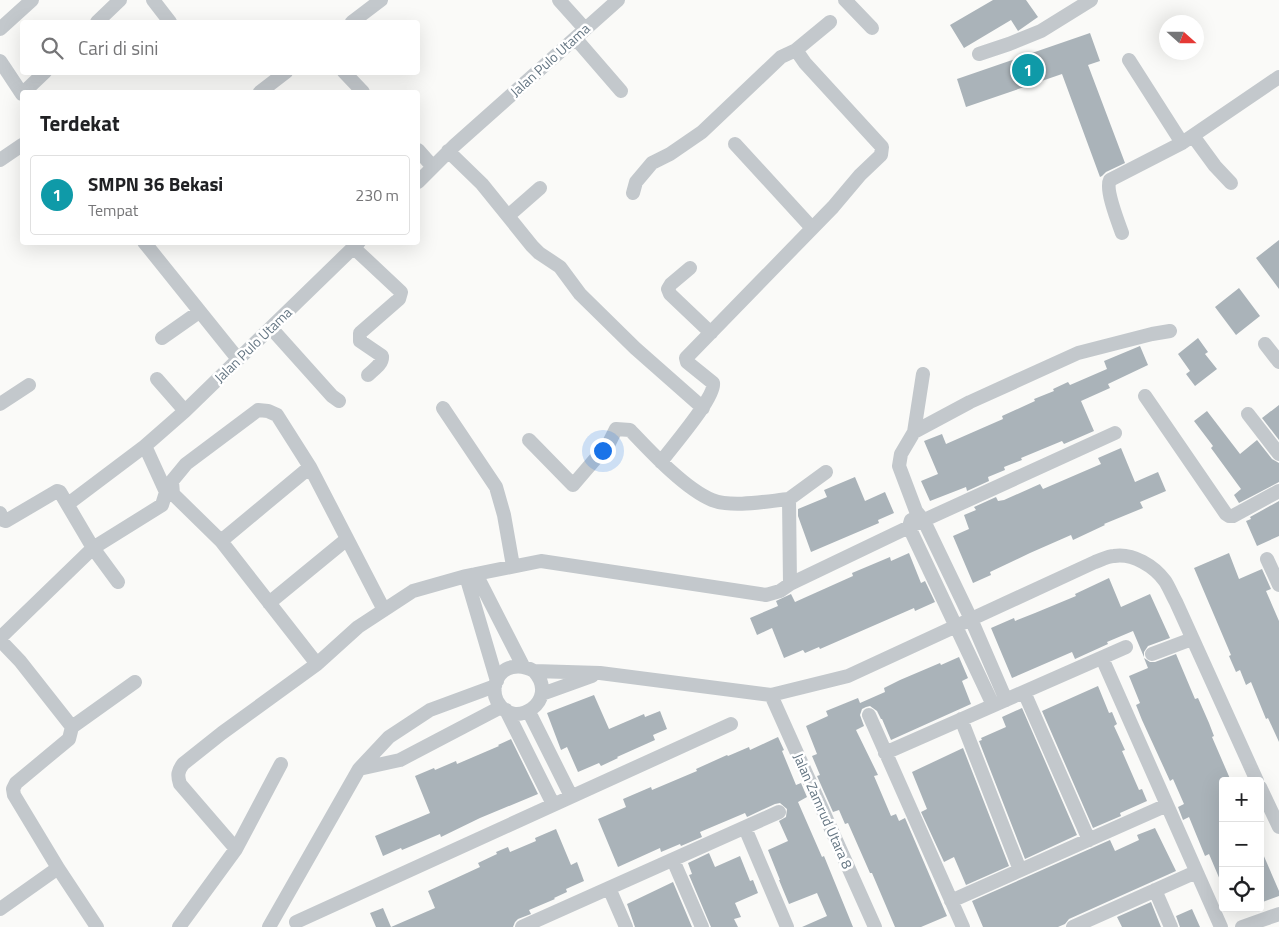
<!DOCTYPE html>
<html lang="id">
<meta charset="utf-8">
<style>
:root{--surface:#fff;--page:#f2f2f2;--text:#202124;--muted:#757577;--line:#e0e0e0;--accent:#d93025}
body{margin:0;font-family:"Titillium Web",sans-serif;background:var(--page);color:var(--text)}
.controls{position:absolute;right:15px;bottom:15px;display:grid;overflow:hidden;border-radius:5px;box-shadow:0 5px 20px #0002}
.controls button{width:45px;height:45px;display:grid;place-items:center;padding:0;border:0;border-bottom:1px solid var(--line);background:var(--surface);color:var(--text);font:25px sans-serif}
.compass{position:absolute;left:1159px;top:15px;width:45px;height:45px;border-radius:50%;background:var(--surface);box-shadow:0 5px 20px #0002;rotate:111deg}
.you{position:absolute;left:602px;top:450px;width:18px;height:18px;margin:-12px;border:4px solid #fff;border-radius:50%;background:#1a73e8;box-shadow:0 0 0 8px #1a73e833}
.badge{display:grid;place-items:center;width:32px;height:32px;border-radius:50%;background:var(--accent);color:#fff;font-size:16px;font-weight:700}
.pin{position:absolute;translate:-50% -50%;border:2px solid #fff;box-shadow:0 1px 5px #0006}
.list{margin:0;padding:0;list-style:none}
h2{display:flex;justify-content:space-between;align-items:center;height:65px;margin:0;padding:0 20px;font-size:21px}
h2 small{font-size:16px;font-weight:400;color:var(--muted)}
.list li{display:grid;grid-template-columns:32px 1fr auto;gap:15px;align-items:center;box-sizing:border-box;height:80px;margin:0 10px 10px;padding:0 10px;border:1px solid var(--line);border-radius:5px}
.list b{display:block;font-size:19px;white-space:nowrap}
.list p{margin:0;font-size:16px;white-space:nowrap;color:var(--muted)}
.list em{font-size:16px;font-style:normal;color:var(--muted)}
.icon{flex:none;width:28px;height:28px;fill:none;stroke:currentColor;stroke-width:2;stroke-linecap:round;stroke-linejoin:round}
.map{position:relative;flex:none;width:1279px;height:927px;overflow:hidden}
.search{position:absolute;background:var(--surface);box-shadow:0 5px 20px #0002;left:20px;top:20px;width:400px;height:55px;display:flex;align-items:center;gap:12px;box-sizing:border-box;padding:0 18px;border-radius:5px;color:var(--muted);font-size:19px}
.panel{position:absolute;background:var(--surface);box-shadow:0 5px 20px #0002;left:20px;top:90px;width:400px;height:155px;border-radius:5px}
.map>svg:first-child{display:block}
.building{fill:#aab3b9}
.lines{fill:none;stroke-linecap:round;stroke-linejoin:round}
.street{stroke:#c3c8cc;stroke-width:14}
.labels{text-anchor:middle;stroke-width:5;stroke-linejoin:round;paint-order:stroke}
.street-label{font-size:14px;fill:#657683;stroke:#fff}
</style>
<div class="map">
<svg width="1279" height="927" viewBox="0 0 1279 927">
<rect width="100%" height="100%" fill="#fafaf8"/>
<path class="building" d="M 993,0 L 1026,0 L 1038,17 L 1018,31 L 1011,20 L 964,48 L 950,25 Z
M 1090,33 L 1100,61 L 1088,65 L 1125,163 L 1106,172 L 1102,176 L 1100,177 L 1062,74 L 966,107 L 957,79 Z
M 1279,240 L 1279,289 L 1256,258 Z
M 1239,288 L 1260,316 L 1236,335 L 1215,307 Z
M 1198,338 L 1208,352 L 1205,354 L 1217,369 L 1195,386 L 1186,374 L 1190,371 L 1178,354 Z
M 1140,346 L 1148,365 L 1108,384 L 1110,388 L 1081,401 L 1094,431 L 1064,444 L 1062,441 L 1021,458 L 1022,460 L 1004,467 L 1005,470 L 988,477 L 989,481 L 967,491 L 966,487 L 930,501 L 921,481 L 938,474 L 924,441 L 942,434 L 946,444 L 971,433 L 1003,419 L 1002,416 L 1035,401 L 1034,399 L 1054,391 L 1053,389 L 1068,382 L 1070,385 L 1107,369 L 1104,361 Z
M 1279,405 L 1279,440 L 1262,418 Z
M 1207,411 L 1240,454 L 1257,440 L 1272,459 L 1279,463 L 1279,482 L 1239,503 L 1234,495 L 1241,489 L 1211,448 L 1213,446 L 1194,421 Z
M 1121,448 L 1135,482 L 1158,472 L 1166,491 L 1140,502 L 1143,508 L 1104,524 L 1105,525 L 1073,540 L 1071,535 L 1030,553 L 990,572 L 991,575 L 973,583 L 953,536 L 969,529 L 964,515 L 976,510 L 974,507 L 996,497 L 998,501 L 1004,500 L 1040,484 L 1043,489 L 1101,464 L 1098,458 Z
M 855,477 L 865,501 L 885,492 L 894,513 L 878,520 L 879,523 L 811,552 L 798,516 L 798,509 L 827,497 L 824,490 Z
M 1279,501 L 1279,536 L 1257,546 L 1246,521 L 1251,519 L 1250,517 Z
M 909,553 L 921,583 L 925,581 L 935,602 L 915,611 L 914,608 L 820,649 L 819,647 L 805,653 L 803,650 L 784,658 L 772,628 L 757,635 L 750,618 L 778,606 L 776,601 L 791,594 L 795,602 L 853,576 L 852,573 L 890,557 L 891,561 Z
M 1229,553 L 1239,579 L 1262,569 L 1271,589 L 1266,591 L 1279,621 L 1279,742 L 1268,718 L 1266,719 L 1251,682 L 1246,685 L 1240,670 L 1236,672 L 1229,656 L 1231,655 L 1194,568 Z
M 1109,578 L 1121,607 L 1150,594 L 1170,638 L 1148,646 L 1144,652 L 1144,657 L 1133,631 L 1107,642 L 1108,644 L 1075,659 L 1072,652 L 1012,678 L 991,628 L 1014,618 L 1015,621 L 1035,613 L 1076,596 L 1075,594 Z
M 1176,654 L 1195,699 L 1198,698 L 1209,723 L 1214,736 L 1212,737 L 1231,781 L 1223,781 L 1223,887 L 1209,854 L 1205,856 L 1189,817 L 1183,820 L 1178,807 L 1184,804 L 1173,779 L 1170,781 L 1142,720 L 1136,705 L 1140,703 L 1129,676 L 1148,668 L 1144,658 L 1150,662 L 1155,662 Z
M 959,657 L 968,678 L 962,681 L 971,704 L 891,740 L 882,719 L 881,719 L 877,711 L 870,706 L 866,707 L 862,709 L 860,715 L 864,726 L 856,730 L 878,775 L 874,776 L 891,816 L 896,814 L 899,821 L 905,818 L 947,916 L 921,927 L 895,927 L 872,873 L 870,873 L 848,823 L 845,824 L 839,810 L 833,812 L 817,776 L 820,775 L 812,756 L 817,754 L 806,726 L 828,716 L 826,711 L 858,698 L 860,703 L 885,692 L 884,688 L 900,680 L 940,663 L 941,665 Z
M 1098,686 L 1109,713 L 1112,712 L 1117,724 L 1114,726 L 1125,750 L 1122,751 L 1139,790 L 1142,789 L 1147,801 L 1120,813 L 1121,816 L 1093,828 L 1042,711 Z
M 594,695 L 609,729 L 644,714 L 645,717 L 660,711 L 667,729 L 653,735 L 655,740 L 617,757 L 618,758 L 601,766 L 599,763 L 578,772 L 567,747 L 561,750 L 547,713 Z
M 1022,708 L 1077,835 L 1025,859 L 979,741 L 982,740 L 981,738 L 1006,727 L 1002,717 Z
M 778,737 L 784,750 L 782,751 L 796,785 L 801,783 L 807,797 L 798,802 L 822,857 L 824,856 L 853,927 L 802,927 L 827,916 L 817,893 L 789,904 L 779,880 L 780,880 L 768,850 L 788,841 L 779,821 L 786,817 L 787,809 L 780,803 L 775,804 L 747,817 L 745,813 L 700,832 L 702,837 L 681,846 L 680,844 L 661,852 L 660,848 L 618,867 L 598,819 L 626,807 L 623,799 L 651,787 L 652,790 L 697,771 L 696,769 L 727,755 L 728,756 L 749,747 L 750,750 Z
M 511,739 L 538,794 L 480,818 L 441,837 L 440,834 L 402,850 L 401,848 L 383,856 L 375,836 L 430,813 L 415,776 L 434,768 L 435,770 L 456,761 L 457,764 L 499,746 L 498,745 Z
M 963,748 L 1009,866 L 966,885 L 954,857 L 944,862 L 921,812 L 927,809 L 912,772 Z
M 1155,828 L 1176,871 L 1069,919 L 1065,924 L 1058,927 L 983,927 L 972,901 L 1110,840 L 1115,851 L 1139,840 L 1137,835 Z
M 556,829 L 571,865 L 577,862 L 584,881 L 566,889 L 567,892 L 554,898 L 555,899 L 529,910 L 531,914 L 518,919 L 515,922 L 513,927 L 376,927 L 370,913 L 383,908 L 391,927 L 435,908 L 428,891 L 480,867 L 478,863 L 497,854 L 496,852 L 508,847 L 510,852 L 536,841 L 535,838 Z
M 1260,847 L 1279,891 L 1279,896 L 1260,903 Z
M 709,853 L 715,867 L 740,856 L 750,881 L 753,880 L 758,893 L 735,903 L 741,917 L 734,919 L 738,927 L 711,927 L 689,875 L 692,874 L 688,863 Z
M 673,882 L 692,927 L 635,927 L 627,904 Z
M 1151,902 L 1161,927 L 1122,927 L 1117,917 Z
M 1192,909 L 1200,927 L 1180,927 L 1176,916 Z"/>
<g class="lines">
<path class="street" d="M 153,0 L 170,22
M 559,0 L 585,29
M 845,0 L 872,28
M 97,22 L 120,0
M 352,22 L 381,0
M 0,29 L 32,0
M 576,39 L 621,91
M 979,54 L 1009,44 L 1041,31 L 1091,0
M 1129,60 L 1182,143
M 0,61 L 22,94
M 344,72 L 363,92
M 24,92 L 45,72
M 260,92 L 286,72
M 1193,136 L 1215,166 L 1231,183
M 735,144 L 812,228
M 418,150 L 433,167
M 448,151 L 482,184 L 532,246 L 539,253 L 560,267 L 580,294 L 635,348 L 703,408
M 0,160 L 22,145
M 418,182 L 455,145 L 618,0
M 633,193 L 636,182 L 652,163 L 670,154 L 702,132 L 781,57 L 796,50
M 508,216 L 540,188
M 1122,233 C 1118,222 1105,189 1110,180 L 1182,143 L 1279,77
M 144,242 L 238,359
M 354,248 L 401,292 L 399,299 L 360,333 L 360,341 L 382,356 C 383,364 373,370 368,375
M 690,268 L 671,284 L 668,289 L 670,294 L 711,333
M 271,328 L 332,396 L 339,401
M 162,338 L 199,312
M 1265,344 L 1279,362
M 923,374 L 914,432 L 901,454 L 899,466 L 916,511 L 924,521 L 971,619 L 1006,700
M 157,379 L 185,411
M 1145,396 L 1226,514 L 1229,516 L 1233,516 L 1279,491
M 0,404 L 29,385
M 443,408 L 496,487 L 504,515 L 513,566
M 1248,414 L 1279,454
M 914,432 L 970,402 L 1078,353 L 1152,334 L 1170,331
M 529,440 L 573,485 L 609,443 L 616,429 L 630,430 C 650,451 685,489 712,500 C 732,508 768,501 789,499 L 790,584
M 145,446 L 185,411 L 359,242
M 661,462 C 671,448 716,397 713,383 L 687,362 L 686,358 L 833,207 L 860,175 L 881,155 L 882,147 L 805,63 L 796,50 L 830,22
M 789,499 L 826,472
M 0,513 L 3,520 L 6,521 L 57,491 L 60,492 L 93,548 L 118,582
M 911,520 L 909,527 L 993,705
M 221,541 L 310,467
M 1267,559 L 1279,585
M 476,574 L 523,666
M 466,576 L 497,681
M 269,603 L 347,539
M 0,638 L 93,548 L 162,505 L 166,492 L 145,446 L 68,504
M 0,640 L 20,661 L 72,727 L 69,739 L 16,783 L 13,789 L 14,795 L 58,868 L 97,927
M 1152,654 L 1192,639
M 1102,658 L 1221,927
M 317,664 L 221,541 L 173,494 L 172,481 L 186,464 L 258,410 L 268,411 L 277,415 L 310,467 L 384,610
M 534,671 C 561,701 513,732 497,701 C 494,695 494,688 496,682 C 502,665 520,663 534,671 L 600,673 L 771,695 L 848,676 L 1095,562 C 1101,560 1108,556 1114,556 C 1133,553 1154,566 1165,581 C 1169,587 1172,595 1176,602 L 1257,781
M 1024,692 L 1089,840
M 542,694 L 592,676
M 771,695 L 875,927
M 506,710 L 553,804
M 529,712 L 571,796
M 869,715 L 963,927
M 961,719 L 1020,870
M 72,727 L 135,682
M 885,753 L 1126,647
M 359,769 L 400,760 L 501,707
M 1260,787 L 1279,827
M 745,828 L 787,927
M 236,849 L 281,764
M 673,860 L 702,927
M 609,888 L 626,927
M 1155,890 L 1171,927
M 951,901 L 1167,805
M 0,909 L 58,868
M 296,922 L 731,724
M 179,927 L 236,849 L 180,784 C 177,775 178,771 183,764 L 222,733 L 317,664 L 358,627 L 413,591 L 466,576 L 541,561 L 766,595 L 780,591 L 790,584 L 909,527 L 1115,433
M 269,927 L 359,769 L 389,737 L 430,710 L 495,686
M 522,927 L 779,812
M 1073,927 L 1196,872
M 1242,927 L 1279,914"/>
</g>
<g class="labels">
<g class="street-label">
<text transform="translate(550 60) rotate(-42)" y="5">Jalan Pulo Utama</text>
<text transform="translate(253 345) rotate(-44)" y="5">Jalan Pulo Utama</text>
<text transform="translate(823 811) rotate(66)" y="5">Jalan Zamrud Utara 8</text>
</g>
</g>
</svg>
<div class="controls">
<button>+</button>
<button>−</button>
<button><svg class="icon" aria-label="locate" viewBox="0 0 24 24"><circle cx="12" cy="12" r="6"/><path d="M12 2v4M12 18v4M2 12h4M18 12h4"/></svg></button>
</div>
<svg class="compass" viewBox="-18 -18 36 36"><path d="M0-13l5 13h-10z" fill="#e53935"/><path d="M0 13l5-13h-10z" fill="#757577"/></svg>
<div class="you"></div>
<div class="pin badge" style="left:1028px;top:70px;background:#0f9aa8">1</div>
<div class="search"><svg class="icon" aria-label="search" viewBox="0 0 24 24"><circle cx="10" cy="10" r="6"/><path d="M15 15l6 6"/></svg>Cari di sini</div>
<section class="panel">
<h2>Terdekat<small></small></h2>
<ul class="list">
<li><span class="badge" style="background:#0f9aa8">1</span><div><b>SMPN 36 Bekasi</b><p>Tempat</p></div><em>230 m</em></li>
</ul>
</section>
</div>
